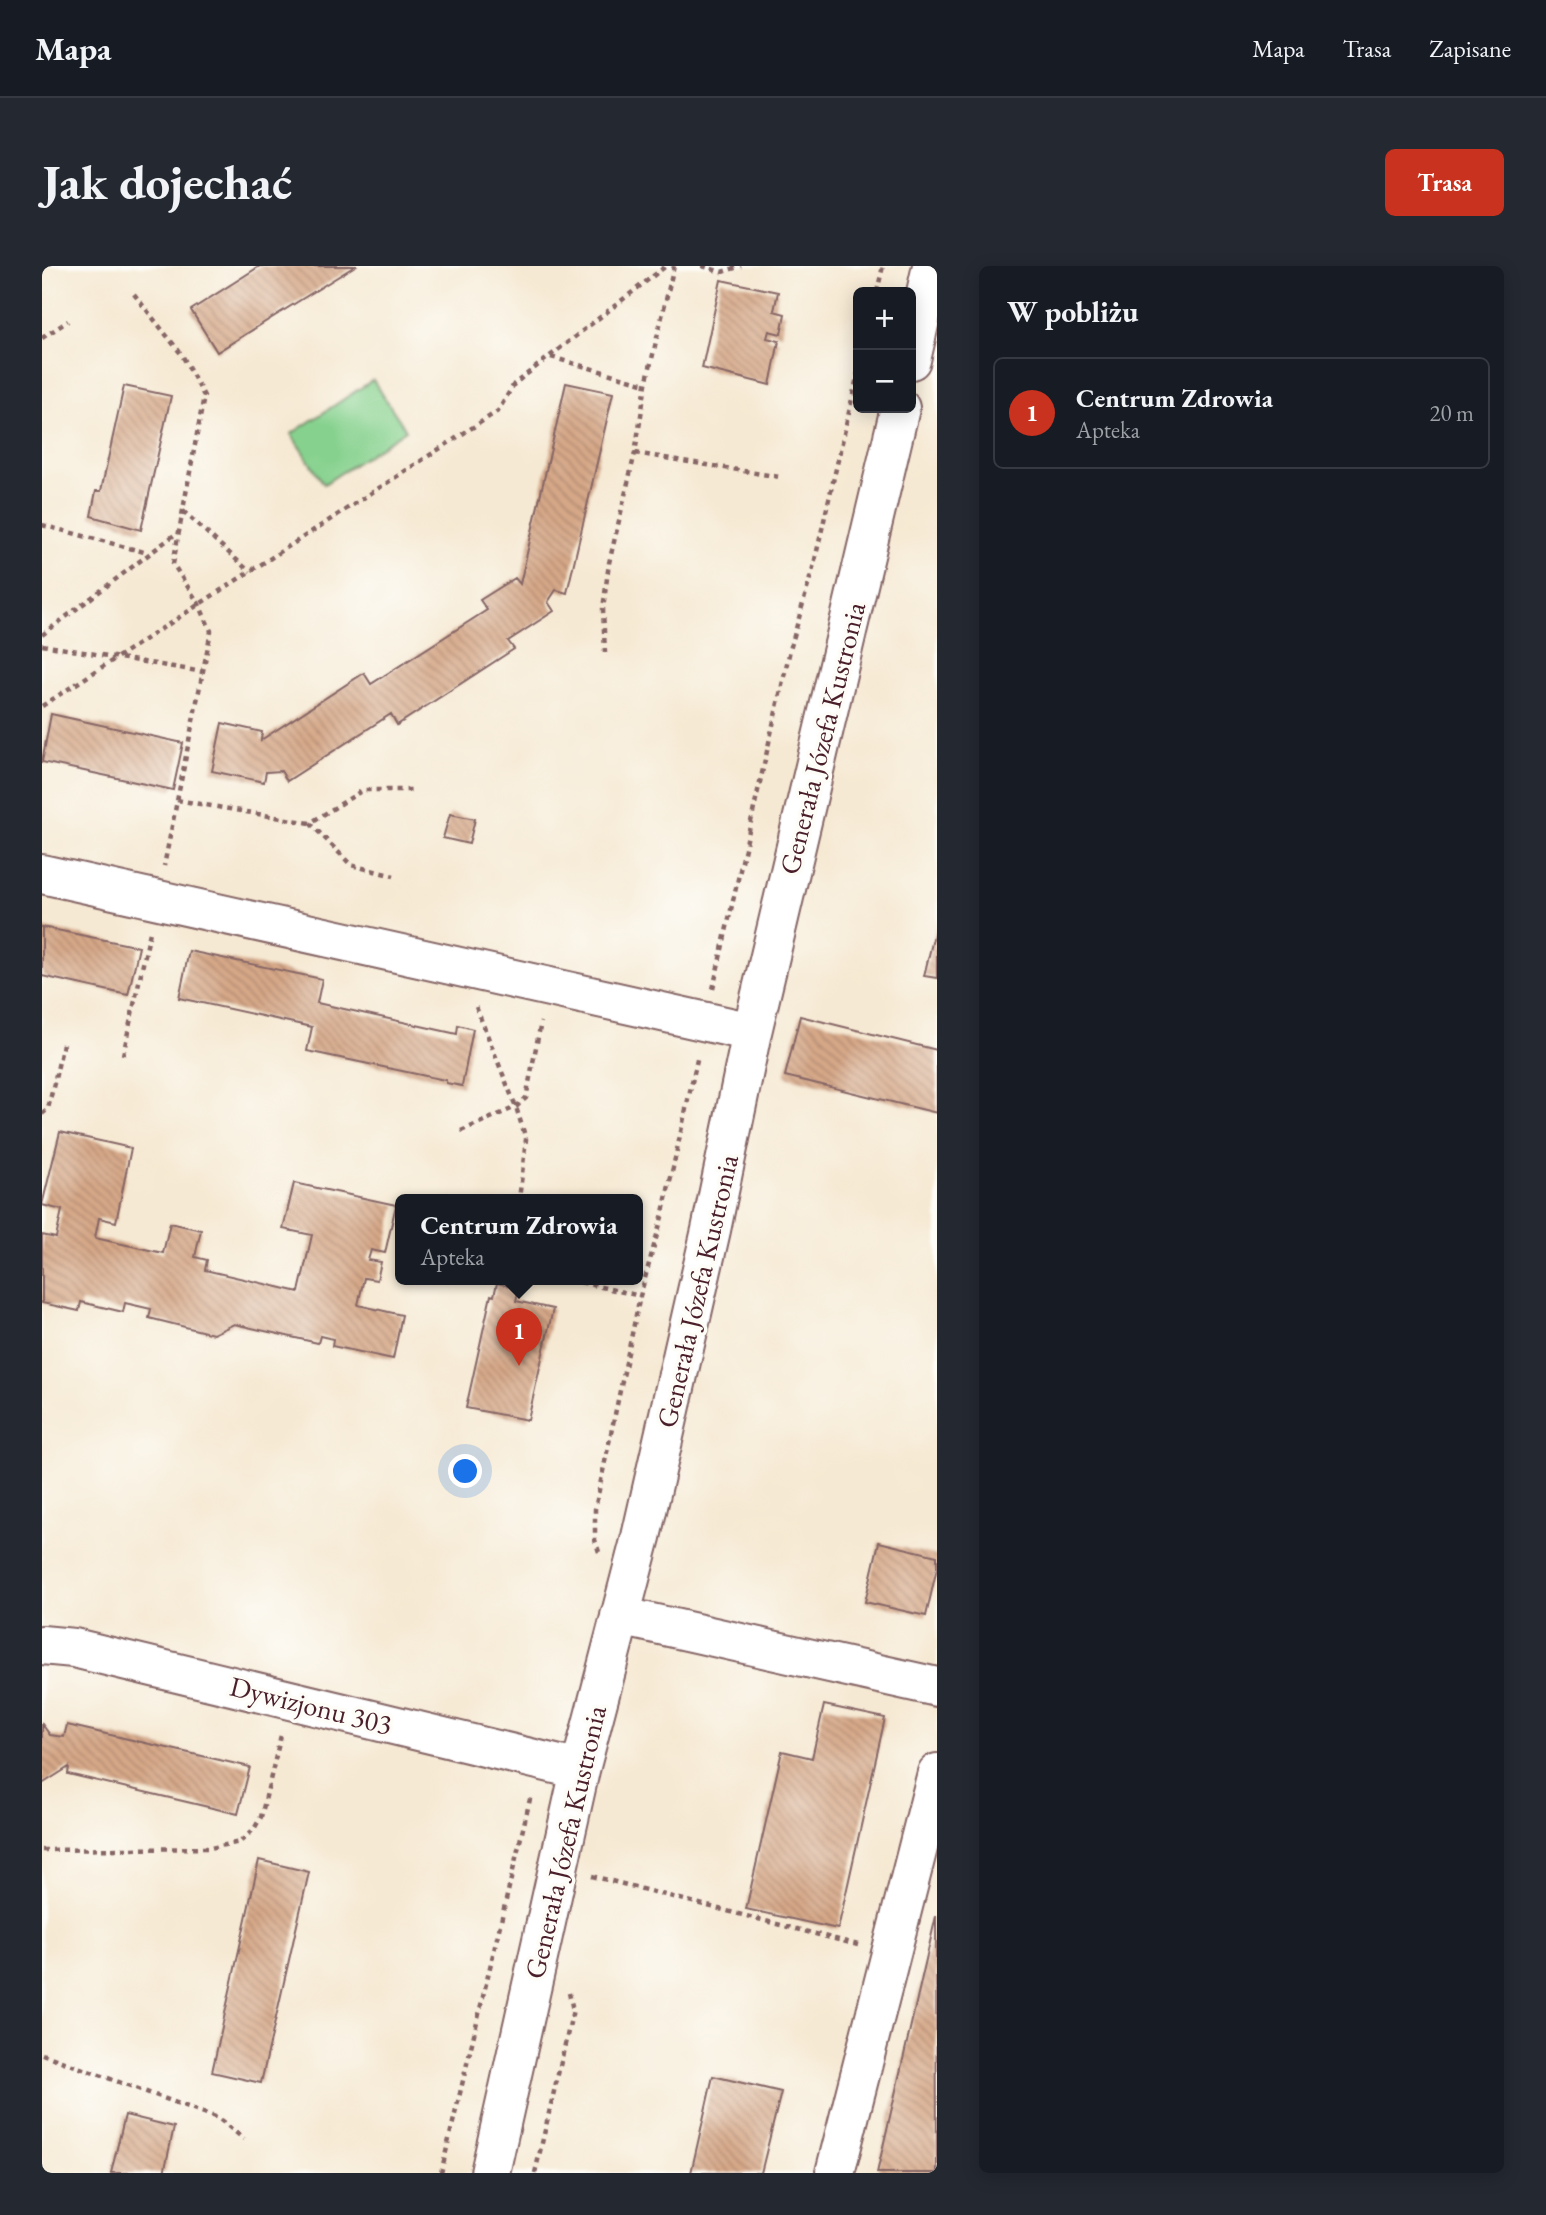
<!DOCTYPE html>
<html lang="pl">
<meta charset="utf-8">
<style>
:root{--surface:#171b24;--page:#242831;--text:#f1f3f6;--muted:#9ea1a6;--line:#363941;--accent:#c8321e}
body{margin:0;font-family:"EB Garamond",serif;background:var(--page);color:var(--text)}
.controls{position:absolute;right:21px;top:21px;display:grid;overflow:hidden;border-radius:10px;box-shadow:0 4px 18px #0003}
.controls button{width:63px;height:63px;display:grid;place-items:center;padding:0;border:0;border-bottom:2px solid var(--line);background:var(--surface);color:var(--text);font:35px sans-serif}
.you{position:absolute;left:424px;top:1206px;width:24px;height:24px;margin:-18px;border:5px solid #fff;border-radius:50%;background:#1a73e8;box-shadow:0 0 0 10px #1a73e833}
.badge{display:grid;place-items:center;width:46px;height:46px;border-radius:50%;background:var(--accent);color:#fff;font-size:23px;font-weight:700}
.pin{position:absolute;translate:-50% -58px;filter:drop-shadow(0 2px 4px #0008)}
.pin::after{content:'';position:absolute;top:37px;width:24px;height:21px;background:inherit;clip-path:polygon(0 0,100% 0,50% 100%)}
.popup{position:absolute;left:353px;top:928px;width:248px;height:91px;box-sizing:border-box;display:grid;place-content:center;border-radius:10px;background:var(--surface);filter:drop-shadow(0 2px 5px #0005);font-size:23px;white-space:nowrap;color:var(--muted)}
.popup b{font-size:26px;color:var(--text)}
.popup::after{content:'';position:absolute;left:50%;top:100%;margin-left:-14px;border:14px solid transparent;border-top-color:var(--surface)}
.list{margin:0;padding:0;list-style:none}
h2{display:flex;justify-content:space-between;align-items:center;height:91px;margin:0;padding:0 28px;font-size:30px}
h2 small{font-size:23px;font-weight:400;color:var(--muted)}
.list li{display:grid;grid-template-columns:46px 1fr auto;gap:21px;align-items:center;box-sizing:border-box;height:112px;margin:0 14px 14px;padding:0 14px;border:2px solid var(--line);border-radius:10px}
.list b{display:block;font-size:26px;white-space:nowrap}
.list p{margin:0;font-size:23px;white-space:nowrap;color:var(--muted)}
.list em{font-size:23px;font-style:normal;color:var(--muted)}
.map{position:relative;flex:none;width:895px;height:1907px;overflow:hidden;border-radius:10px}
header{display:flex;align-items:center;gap:42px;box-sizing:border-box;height:98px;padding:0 35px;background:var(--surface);border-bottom:2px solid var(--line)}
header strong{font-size:33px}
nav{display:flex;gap:38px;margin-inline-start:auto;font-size:24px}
.intro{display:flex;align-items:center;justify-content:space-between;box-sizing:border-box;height:168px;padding:0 42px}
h1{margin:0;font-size:49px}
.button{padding:18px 32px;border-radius:10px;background:var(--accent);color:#fff;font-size:24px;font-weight:700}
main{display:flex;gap:42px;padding:0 42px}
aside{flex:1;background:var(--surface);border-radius:10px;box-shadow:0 4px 18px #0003}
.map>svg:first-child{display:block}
.pitch{fill:#86d18e;stroke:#68785c;stroke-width:2}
.building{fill:url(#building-back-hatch)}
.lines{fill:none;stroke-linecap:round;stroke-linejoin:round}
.minor-casing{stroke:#866666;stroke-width:42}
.path{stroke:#866666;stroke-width:4.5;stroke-dasharray:5 5;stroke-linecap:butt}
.minor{stroke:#fff;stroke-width:38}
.labels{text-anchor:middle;stroke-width:7;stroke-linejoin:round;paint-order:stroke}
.street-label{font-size:28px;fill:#4a1f2b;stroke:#fdfcf7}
</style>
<header>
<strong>Mapa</strong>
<nav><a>Mapa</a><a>Trasa</a><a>Zapisane</a></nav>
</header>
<div class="intro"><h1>Jak dojechać</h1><a class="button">Trasa</a></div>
<main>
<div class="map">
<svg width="895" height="1907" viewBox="0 0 895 1907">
<defs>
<pattern id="building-back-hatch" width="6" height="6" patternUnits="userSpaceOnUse" patternTransform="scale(1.75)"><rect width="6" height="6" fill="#d6a888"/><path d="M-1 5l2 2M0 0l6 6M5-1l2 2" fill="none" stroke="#b0886f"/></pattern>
</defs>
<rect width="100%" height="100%" fill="#fdfcf7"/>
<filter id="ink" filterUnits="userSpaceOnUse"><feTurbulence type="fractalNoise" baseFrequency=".0143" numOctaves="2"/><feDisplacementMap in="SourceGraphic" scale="14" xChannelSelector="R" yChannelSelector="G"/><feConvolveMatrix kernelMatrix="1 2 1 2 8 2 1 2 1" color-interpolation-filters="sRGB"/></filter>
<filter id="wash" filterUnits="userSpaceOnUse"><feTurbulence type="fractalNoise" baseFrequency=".00686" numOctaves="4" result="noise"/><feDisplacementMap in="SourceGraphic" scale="28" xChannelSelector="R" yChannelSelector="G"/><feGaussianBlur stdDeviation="1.57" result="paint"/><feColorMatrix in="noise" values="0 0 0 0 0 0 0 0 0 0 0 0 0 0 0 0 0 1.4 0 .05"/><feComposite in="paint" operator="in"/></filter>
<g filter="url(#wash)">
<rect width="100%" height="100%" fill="#f6e9d3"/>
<path class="pitch" d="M 331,114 L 364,164 L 282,218 L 249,168 Z"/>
<g id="blocks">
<path class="building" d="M 218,0 L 313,0 L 175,86 L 149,44 Z
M 679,14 L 736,26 L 732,45 L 743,48 L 739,68 L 727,65 L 725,72 L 737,75 L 728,119 L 660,102 Z
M 524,117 L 571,127 L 525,327 L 514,324 L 506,336 L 512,345 L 466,375 L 472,383 L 355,459 L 349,448 L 245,515 L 239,505 L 224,506 L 222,516 L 170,505 L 180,457 L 220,466 L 219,474 L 322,407 L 329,418 L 445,344 L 438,334 L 473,312 L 478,318 Z
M 82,120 L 129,130 L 99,264 L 49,250 L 54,225 L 59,225 Z
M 9,448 L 141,477 L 131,524 L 0,496 Z
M 408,548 L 433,553 L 427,578 L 401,572 Z
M 894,660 L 895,660 L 895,712 L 882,710 Z
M 0,661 L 97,681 L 86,729 L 0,710 Z
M 147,685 L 280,713 L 275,737 L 415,768 L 416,759 L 431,763 L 420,820 L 404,817 L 404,814 L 398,813 L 265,785 L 270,761 L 137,732 Z
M 758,750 L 895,784 L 895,847 L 743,810 Z
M 18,866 L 89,882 L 74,956 L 57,952 L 53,972 L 121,987 L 128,957 L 159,964 L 153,991 L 165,994 L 163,1004 L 257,1026 L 270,969 L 241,963 L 252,917 L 354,939 L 343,987 L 329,984 L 326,994 L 339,996 L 335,1014 L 322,1012 L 316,1039 L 360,1049 L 351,1093 L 290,1080 L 291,1073 L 278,1070 L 276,1077 L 192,1058 L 171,1068 L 107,1052 L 109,1043 L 83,1037 L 81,1046 L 39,1036 L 37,1045 L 0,1037 L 0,969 L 14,972 L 20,944 L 0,939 Z
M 455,1017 L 477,1022 L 474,1035 L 511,1043 L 486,1154 L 424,1142 L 449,1029 L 452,1030 Z
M 837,1276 L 895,1290 L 895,1302 L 884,1350 L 823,1336 Z
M 782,1439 L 843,1452 L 796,1663 L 704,1643 L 740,1485 L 770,1492 Z
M 0,1458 L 8,1469 L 22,1471 L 25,1459 L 208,1501 L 196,1548 L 26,1508 L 27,1501 L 0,1518 Z
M 217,1594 L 267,1606 L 219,1817 L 170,1806 Z
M 894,1650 L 895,1907 L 835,1907 L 885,1689 Z
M 671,1810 L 739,1826 L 719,1907 L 649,1907 Z
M 83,1849 L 132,1861 L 122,1907 L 69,1907 Z"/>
</g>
</g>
<g filter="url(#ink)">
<use href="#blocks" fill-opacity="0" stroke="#866666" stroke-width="2"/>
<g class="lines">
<g class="minor-casing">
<path id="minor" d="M 869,94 L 890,0
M 0,608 L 710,766
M 578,1350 L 895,1421
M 0,1379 L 32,1382 L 538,1504
M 448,1907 L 538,1504 L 599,1271 L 669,964 L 710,766 L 858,142
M 793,1907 L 895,1507"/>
</g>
<path class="path" d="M 660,0 L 680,6 L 699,0
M 835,26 L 841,0
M 92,28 L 140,89 L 162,130 L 131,298 L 157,338 L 169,365 L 122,600
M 0,72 L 26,55
M 509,91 L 604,118
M 593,187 L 738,211
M 141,245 L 208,306
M 0,259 L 106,287
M 0,369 L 135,267
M 0,379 L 161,406
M 563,387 L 561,343 L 567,297 L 593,187 L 604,118 L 632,0
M 0,440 L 456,145 L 472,118 L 624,0
M 135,534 L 268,557 L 321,524 L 369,524
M 268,557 L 309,599 L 352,610
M 671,723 L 748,384 L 772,298 L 816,107
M 434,741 L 474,841 L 484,873 L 477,934
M 81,789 L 108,666
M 0,848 L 6,843 L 21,778
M 419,865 L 474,841 L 484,832 L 499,756
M 529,1014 L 598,1030
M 557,1286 L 553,1274 L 553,1243 L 598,1030 L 620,951 L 656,789
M 0,1584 L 168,1582 L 198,1576 L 212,1563 L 219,1551 L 239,1469
M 550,1610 L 816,1679
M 0,1788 L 176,1852 L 202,1873
M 399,1907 L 489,1529
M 493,1907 L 531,1744 L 527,1727"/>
<use href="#minor" class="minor"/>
</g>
</g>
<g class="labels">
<g class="street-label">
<text transform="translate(780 472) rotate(-76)" y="10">Generała Józefa Kustronia</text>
<text transform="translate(655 1025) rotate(-77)" y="10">Generała Józefa Kustronia</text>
<text transform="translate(269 1439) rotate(14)" y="10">Dywizjonu 303</text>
<text transform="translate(523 1576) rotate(-77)" y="10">Generała Józefa Kustronia</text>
</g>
</g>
</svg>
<div class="controls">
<button>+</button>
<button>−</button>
</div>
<div class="you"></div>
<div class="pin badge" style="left:477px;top:1100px">1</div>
<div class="popup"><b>Centrum Zdrowia</b>Apteka</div>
</div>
<aside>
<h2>W pobliżu<small></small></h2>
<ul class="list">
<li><span class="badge">1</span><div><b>Centrum Zdrowia</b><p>Apteka</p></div><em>20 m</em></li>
</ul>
</aside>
</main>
